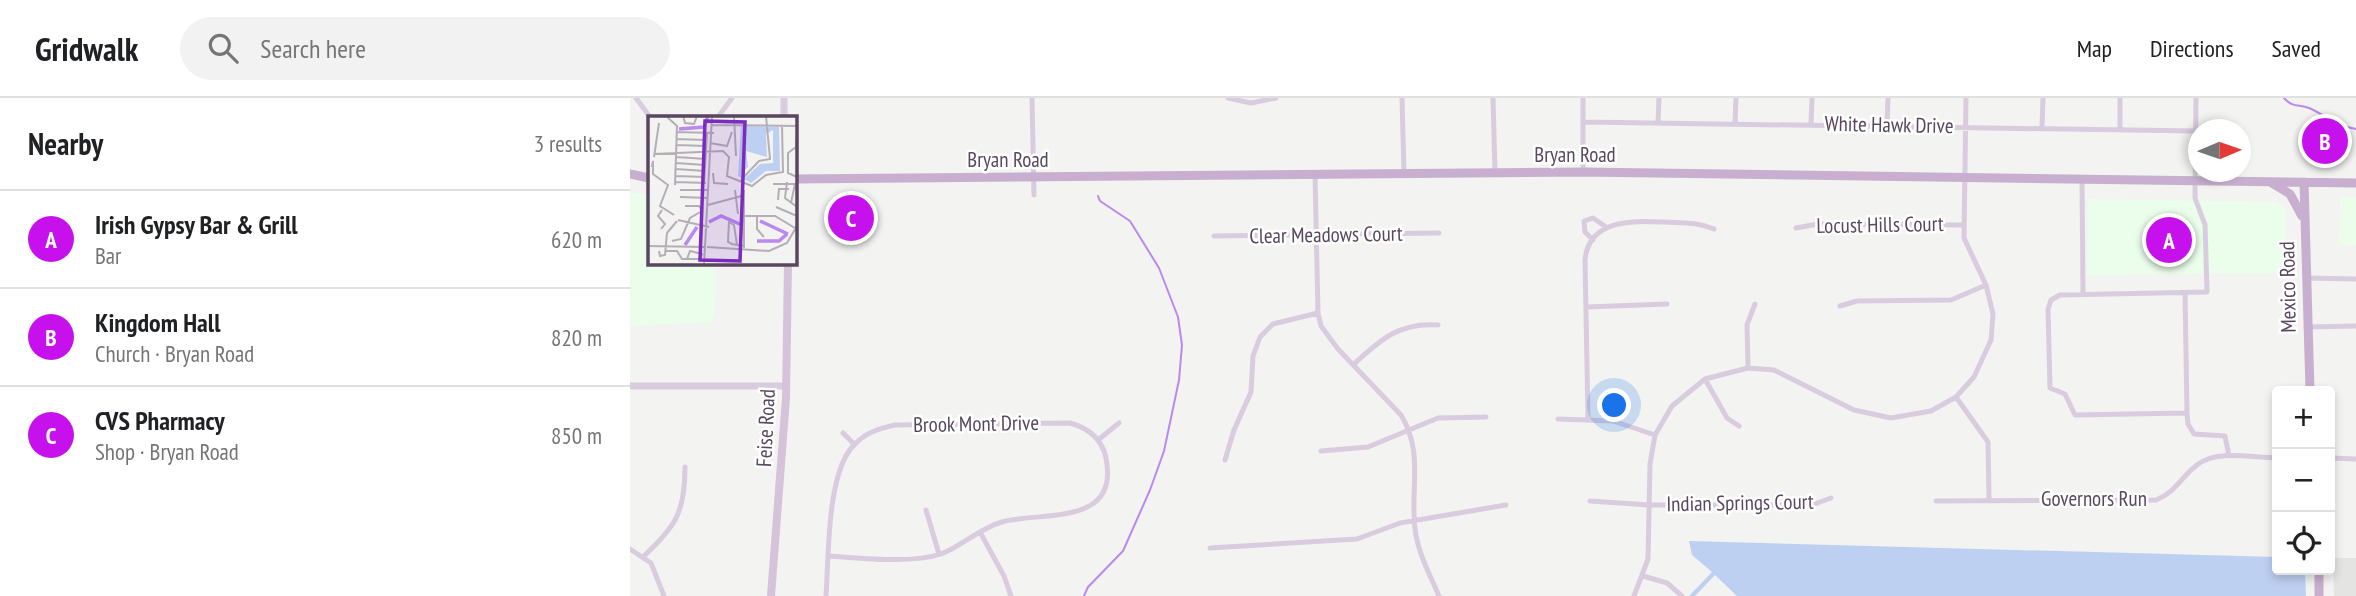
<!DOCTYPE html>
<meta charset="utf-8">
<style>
:root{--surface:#fff;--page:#f2f2f2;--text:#202124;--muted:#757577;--line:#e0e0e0;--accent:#c611ed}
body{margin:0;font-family:"PT Sans Narrow",sans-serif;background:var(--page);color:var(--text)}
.controls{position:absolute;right:21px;bottom:21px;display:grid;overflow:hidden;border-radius:7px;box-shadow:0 4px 10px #0003}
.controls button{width:63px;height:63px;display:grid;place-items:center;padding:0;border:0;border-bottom:2px solid var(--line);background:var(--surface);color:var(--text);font:35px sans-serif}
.compass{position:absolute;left:1558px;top:21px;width:63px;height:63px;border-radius:50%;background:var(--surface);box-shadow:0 4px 10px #0003;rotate:88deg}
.you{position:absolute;left:985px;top:308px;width:24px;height:24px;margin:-18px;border:5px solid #fff;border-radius:50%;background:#1a73e8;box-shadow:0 0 0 10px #1a73e833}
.badge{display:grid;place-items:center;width:46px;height:46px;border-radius:50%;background:var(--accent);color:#fff;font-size:23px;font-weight:700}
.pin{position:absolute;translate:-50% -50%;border:4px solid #fff;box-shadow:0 2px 7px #0006}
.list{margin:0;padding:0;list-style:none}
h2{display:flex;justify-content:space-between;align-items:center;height:91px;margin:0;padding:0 28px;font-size:30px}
h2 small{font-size:23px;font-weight:400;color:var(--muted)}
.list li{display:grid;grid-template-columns:46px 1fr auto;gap:21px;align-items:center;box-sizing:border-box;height:98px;padding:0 28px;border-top:2px solid var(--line)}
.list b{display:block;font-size:26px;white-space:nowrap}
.list p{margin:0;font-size:23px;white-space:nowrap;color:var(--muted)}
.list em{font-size:23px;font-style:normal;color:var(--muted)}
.icon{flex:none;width:38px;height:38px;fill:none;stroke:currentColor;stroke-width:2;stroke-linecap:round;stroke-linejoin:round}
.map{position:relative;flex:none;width:1726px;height:498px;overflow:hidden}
header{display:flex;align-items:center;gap:42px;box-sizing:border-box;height:98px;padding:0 35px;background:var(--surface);border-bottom:2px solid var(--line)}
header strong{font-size:33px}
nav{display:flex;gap:38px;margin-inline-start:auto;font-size:24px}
.search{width:490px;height:63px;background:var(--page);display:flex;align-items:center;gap:18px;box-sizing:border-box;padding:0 24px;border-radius:38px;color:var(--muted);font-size:26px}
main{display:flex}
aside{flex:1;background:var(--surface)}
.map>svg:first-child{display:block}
.commercial{fill:#ebfdeb}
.education{fill:#e4e4e3}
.green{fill:#bed0f2}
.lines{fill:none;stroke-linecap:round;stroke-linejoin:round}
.stream{stroke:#b989f0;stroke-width:2}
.minor{stroke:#d9ccde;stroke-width:5}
.tertiary{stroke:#d9ccde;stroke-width:7}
.secondary{stroke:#d5c3da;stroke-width:8}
.primary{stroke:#c8afd0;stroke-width:9}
.labels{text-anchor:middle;stroke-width:5;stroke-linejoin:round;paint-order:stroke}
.street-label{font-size:21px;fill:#59475f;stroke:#fff}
.inset-river{fill:none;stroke:#b989f0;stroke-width:3.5}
.inset-road{fill:none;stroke:#b5aeb7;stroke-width:2}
.view{fill:#7b2cbf;fill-opacity:0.15;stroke:#7b2cbf;stroke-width:3.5}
.inset-edge{fill:none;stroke:#59475f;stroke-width:3.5}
</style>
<header>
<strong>Gridwalk</strong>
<div class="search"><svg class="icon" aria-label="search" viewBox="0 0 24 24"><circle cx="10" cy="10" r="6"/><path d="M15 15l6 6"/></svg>Search here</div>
<nav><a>Map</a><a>Directions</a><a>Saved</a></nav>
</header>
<main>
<aside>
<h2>Nearby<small>3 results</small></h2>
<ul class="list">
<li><span class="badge">A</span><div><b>Irish Gypsy Bar &amp; Grill</b><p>Bar</p></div><em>620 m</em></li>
<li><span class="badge">B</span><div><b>Kingdom Hall</b><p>Church · Bryan Road</p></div><em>820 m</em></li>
<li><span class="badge">C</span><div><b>CVS Pharmacy</b><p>Shop · Bryan Road</p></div><em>850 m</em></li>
</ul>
</aside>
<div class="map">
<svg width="1726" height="498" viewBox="0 0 1726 498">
<rect width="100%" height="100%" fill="#f3f3f1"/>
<path class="commercial" d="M 0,95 L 19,97 L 19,164 L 86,168 L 85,218 L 80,224 L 0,228 Z
M 1710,99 L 1726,99 L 1726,147 L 1709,147 Z
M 1458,101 L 1645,104 L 1655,109 L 1655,175 L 1457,177 Z"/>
<path class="education" d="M 1703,460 L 1726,460 L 1726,498 L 1704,498 Z"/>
<path class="green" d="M 1059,443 L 1647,459 L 1647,472 L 1675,472 L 1676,498 L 1107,498 L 1085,477 L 1065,498 L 1059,498 L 1082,474 L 1062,457 Z"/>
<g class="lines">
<path class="stream" d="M 1654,0 C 1663,10 1669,6 1679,10 C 1697,18 1704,27 1726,31
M 454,498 L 458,489 L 493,453 L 520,392 L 534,353 L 549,282 L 552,247 L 548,219 L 529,170 L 500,123 L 470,103 L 468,98"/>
<path class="minor" d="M 6,0 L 20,19
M 402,0 L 404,97
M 598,0 L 621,5 L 646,0
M 772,0 L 774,76
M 863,0 L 865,75
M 1566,0 L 1565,100 L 1575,127
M 88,19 L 102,0
M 953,24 L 1565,33
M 1028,24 L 1029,0
M 1105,26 L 1106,0
M 1181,26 L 1182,0
M 1257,28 L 1258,0
M 1412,29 L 1413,0
M 1490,31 L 1490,0
M 953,74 L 953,0
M 685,77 L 688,215 L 691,228 L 708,251 L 771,317 C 794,355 780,390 785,430 C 787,453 800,477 809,498
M 1452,81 L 1453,196
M 1575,126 L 1577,194 L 1430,197 L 1421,202 L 1418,211 L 1420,290 L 1435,296 L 1445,317 L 1557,315 L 1558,326 L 1564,336 L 1595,338 L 1599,358
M 1166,130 L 1188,126 L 1334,127
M 584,138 L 809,135
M 963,142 L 955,134 L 954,123 L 963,120 L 976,129
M 1676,180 L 1726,181
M 1555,195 L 1557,315
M 1210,208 L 1227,203 L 1321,202 L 1356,187
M 956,209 L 1037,206
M 1676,229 L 1726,228
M 724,266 C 751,241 770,224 808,227
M 1118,270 L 1117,227 L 1125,206
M 1075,281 L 1097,320 L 1109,328
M 1326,299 L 1358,344 L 1359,400
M 928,321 L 983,323 L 1025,337
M 958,321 L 955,162 C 959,120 1004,123 1035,124 C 1052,125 1068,124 1084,131
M 213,335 L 224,346
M 468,342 L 489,325
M 691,353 L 738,349 L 808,320 L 856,319
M 1700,360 L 1726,361
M 595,362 L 604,332 L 621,294 L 623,258 L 630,239 L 643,226 L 688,215
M 960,403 L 1019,407 L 1182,407 L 1201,400
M 1306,403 L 1526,402 C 1546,394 1551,379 1567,367 C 1586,351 1624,360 1647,360
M 296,412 L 309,456
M 350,434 L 374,478 L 381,498
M 580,450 L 727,441 L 770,425 L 876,407
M 0,451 L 21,465 L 34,498
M 14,458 C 46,428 55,414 55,369
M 1013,478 L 1037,485 L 1052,498
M 196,498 C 199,460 196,371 226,345 C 237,334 251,330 265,327 L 440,325 C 458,330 472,341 476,360 C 490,429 412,413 372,424 C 350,430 332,448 311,456 C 281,466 231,460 199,458
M 1004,498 L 1018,461 L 1020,366 L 1025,337 L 1042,308 L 1075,281 L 1118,270 L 1144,272 L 1224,312 L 1261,320 L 1301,313 L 1326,299 L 1344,279 L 1361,242 L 1363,216 L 1356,187 L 1334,140 L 1336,0"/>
<path class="tertiary" d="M 154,0 L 154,19
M 0,288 L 156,288"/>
<path class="secondary" d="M 141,498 L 156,300 L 158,164"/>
<path class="primary" d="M 0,76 L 19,80
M 164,81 L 953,74 L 1726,85
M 1640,84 L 1660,96 L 1672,118
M 1674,84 L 1680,293
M 1689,472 L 1689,498"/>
</g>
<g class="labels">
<g class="street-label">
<text transform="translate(1259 27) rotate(1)" y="7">White Hawk Drive</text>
<text x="945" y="64">Bryan Road</text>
<text x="378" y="69">Bryan Road</text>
<text transform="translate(1250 127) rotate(-1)" y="7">Locust Hills Court</text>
<text transform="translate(696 137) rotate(-1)" y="7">Clear Meadows Court</text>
<text transform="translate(1658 189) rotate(-91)" y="7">Mexico Road</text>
<text transform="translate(346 326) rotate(-1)" y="7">Brook Mont Drive</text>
<text transform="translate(136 330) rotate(-87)" y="7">Feise Road</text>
<text x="1464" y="408">Governors Run</text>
<text transform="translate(1110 405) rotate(-1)" y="7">Indian Springs Court</text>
</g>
</g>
<g transform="translate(18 18)">
<rect width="149" height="149" fill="#f3f3f1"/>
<path d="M 93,10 L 131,11 L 132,55 L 118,55 L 103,67 L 90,60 ZM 125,14 L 125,47 L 112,48 L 97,62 L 93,58 L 100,51 L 98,35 L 119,41 L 118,18 Z" fill="#bed0f2" fill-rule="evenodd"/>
<path class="inset-river" d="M 31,13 L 56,11 L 60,0M 112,105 L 140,118M 61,106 L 73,100 L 94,109M 109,125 L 131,125 L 139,118M 37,129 L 49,111"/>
<path class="inset-road" d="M 18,0 L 29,10 L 27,69M 35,0 L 37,7 L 46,8 L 49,0M 86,0 L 88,40M 63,9 L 149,10M 28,16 L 66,17M 149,20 L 148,31 L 140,37 L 140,57 L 149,61M 28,23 L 58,24M 62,27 L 79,30 L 84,16M 29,29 L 58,30M 6,38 L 75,35 L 81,41 L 79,60 L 104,70 L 118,59 L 135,56 L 134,10M 6,41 L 11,7M 28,41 L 58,43M 28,47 L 57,49M 4,51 L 5,45 L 5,58 L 20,69 L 12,90 L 26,99M 28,53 L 57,55M 65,57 L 66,67 L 80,68M 27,60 L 57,61M 93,64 L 111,45 L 122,43 L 118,0M 28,66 L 58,67M 139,66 L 137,82 L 149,91M 56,67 L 59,18M 125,68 L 147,68 L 143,87M 0,72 L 0,107M 32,74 L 60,74M 87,74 L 90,98M 96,74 L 96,132M 32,81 L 60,82M 130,84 L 131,73 L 141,73M 60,89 L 97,79M 128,91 L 149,100M 96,100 L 127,100 L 147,112M 109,100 L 109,113 L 116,121M 30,104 L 61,111M 13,113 L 17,108 L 10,100 L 14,94M 24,125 L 33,123 L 42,102 L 54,95 L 51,90 L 37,90M 89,129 L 86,109 L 81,106 L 80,126 L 84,128 L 89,129 L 96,130M 0,130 L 57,131M 59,131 L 121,135 L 139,127 L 149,110M 11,135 L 12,140 L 17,139 L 19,117 L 29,105M 18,135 L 29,135 L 34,143 L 52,143 L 54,138 L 42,135 L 39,143M 56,149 L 64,0"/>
<path class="view" d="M 57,5 L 97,6 L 92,145 L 52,144 Z"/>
<rect width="149" height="149" class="inset-edge"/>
</g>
</svg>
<div class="controls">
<button>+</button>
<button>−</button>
<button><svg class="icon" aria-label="locate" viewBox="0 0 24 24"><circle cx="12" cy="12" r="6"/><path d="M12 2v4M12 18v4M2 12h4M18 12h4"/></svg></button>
</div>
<svg class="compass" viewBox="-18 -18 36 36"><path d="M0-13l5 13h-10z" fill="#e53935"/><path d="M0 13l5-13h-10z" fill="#757577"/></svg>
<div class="you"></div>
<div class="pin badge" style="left:1539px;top:142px">A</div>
<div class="pin badge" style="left:1695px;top:43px">B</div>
<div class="pin badge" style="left:221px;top:120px">C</div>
</div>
</main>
